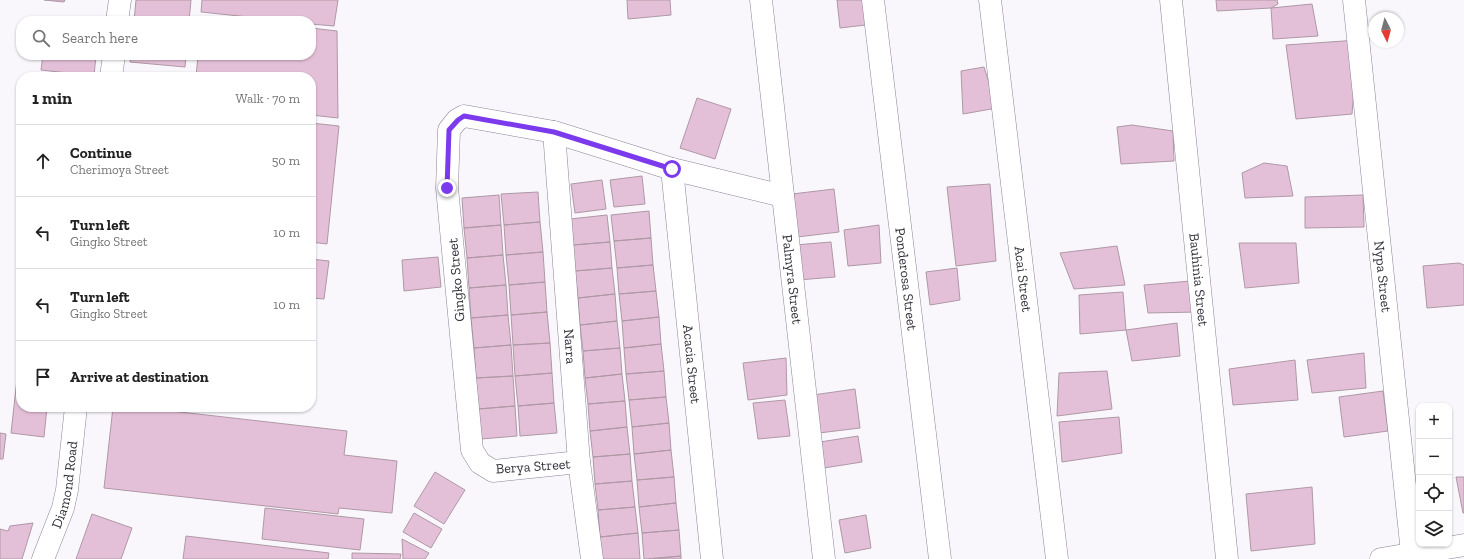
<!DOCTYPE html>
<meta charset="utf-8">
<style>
:root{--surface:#fff;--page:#f2f2f2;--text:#222;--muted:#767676;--line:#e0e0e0}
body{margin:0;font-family:"Zilla Slab",serif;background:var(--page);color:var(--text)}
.controls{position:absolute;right:12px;bottom:12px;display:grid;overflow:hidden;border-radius:8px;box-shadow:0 1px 3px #0004}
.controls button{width:36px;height:36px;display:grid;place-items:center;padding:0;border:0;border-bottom:1px solid var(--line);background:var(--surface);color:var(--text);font:20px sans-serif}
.compass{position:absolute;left:1368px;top:12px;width:36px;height:36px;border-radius:50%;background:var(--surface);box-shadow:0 1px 3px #0004;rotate:174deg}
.stop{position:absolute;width:12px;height:12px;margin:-9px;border:3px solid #7c3aed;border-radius:50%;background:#fff}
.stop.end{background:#7c3aed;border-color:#fff;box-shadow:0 1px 4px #0008}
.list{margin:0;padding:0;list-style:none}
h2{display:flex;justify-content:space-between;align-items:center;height:52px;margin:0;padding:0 16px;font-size:17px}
h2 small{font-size:13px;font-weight:400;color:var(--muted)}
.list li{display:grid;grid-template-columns:26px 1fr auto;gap:12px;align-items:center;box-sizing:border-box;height:72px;padding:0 16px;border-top:1px solid var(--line)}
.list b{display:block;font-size:15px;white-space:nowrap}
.list p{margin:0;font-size:13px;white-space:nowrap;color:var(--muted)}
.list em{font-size:13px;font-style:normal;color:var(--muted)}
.icon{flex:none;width:22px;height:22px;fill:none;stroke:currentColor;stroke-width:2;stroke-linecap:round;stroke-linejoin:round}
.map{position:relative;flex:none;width:1464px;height:559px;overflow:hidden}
.search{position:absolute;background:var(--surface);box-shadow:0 1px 3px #0004;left:16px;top:16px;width:300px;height:44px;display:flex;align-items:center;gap:10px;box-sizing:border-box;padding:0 14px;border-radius:16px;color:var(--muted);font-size:15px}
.panel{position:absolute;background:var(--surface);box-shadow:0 1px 3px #0004;left:16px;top:72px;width:300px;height:340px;border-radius:16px}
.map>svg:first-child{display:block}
.building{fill:#e4c0d8;stroke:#af98a6}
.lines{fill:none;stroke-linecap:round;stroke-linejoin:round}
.street-casing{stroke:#8d8399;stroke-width:23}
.secondary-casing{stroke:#8d8399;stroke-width:23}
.street{stroke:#fff;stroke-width:22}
.secondary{stroke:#fff;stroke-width:22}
.route{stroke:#7c3aed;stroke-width:5}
.labels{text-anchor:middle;stroke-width:4;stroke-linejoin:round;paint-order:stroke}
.street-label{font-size:14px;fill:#35313b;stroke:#fff}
</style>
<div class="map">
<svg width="1464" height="559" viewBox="0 0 1464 559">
<rect width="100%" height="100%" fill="#f9f7fc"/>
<path class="building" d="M 44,0 L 65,0 L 64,2 Z
M 136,0 L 191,0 L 189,21 L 134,21 Z
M 202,0 L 338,0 L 334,26 L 311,24 L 311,21 L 287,21 L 201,12 Z
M 627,0 L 670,0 L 671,15 L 628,19 Z
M 837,0 L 865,0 L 874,24 L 840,28 Z
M 1216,0 L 1277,0 L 1278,4 L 1271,8 L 1217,11 Z
M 1312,4 L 1318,36 L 1273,39 L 1271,8 Z
M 202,17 L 239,21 L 201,21 Z
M 311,28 L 337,31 L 338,118 L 311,115 L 311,77 L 196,77 L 198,55 L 311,55 Z
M 1358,40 L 1352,114 L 1296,119 L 1286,45 Z
M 43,55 L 96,55 L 94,76 L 41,70 Z
M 131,55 L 186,55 L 185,67 L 130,62 Z
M 984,67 L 997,108 L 963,114 L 961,71 Z
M 697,98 L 731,109 L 715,159 L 680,148 Z
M 311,123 L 339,126 L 327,244 L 311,242 Z
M 1132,125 L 1173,131 L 1174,161 L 1121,164 L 1117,127 Z
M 1264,163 L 1287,166 L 1293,196 L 1245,198 L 1242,173 Z
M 642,176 L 645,204 L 614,207 L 610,180 Z
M 602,180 L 606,209 L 575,213 L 571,184 Z
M 990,184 L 996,261 L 956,266 L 947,187 Z
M 834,189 L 839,232 L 797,237 L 792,194 Z
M 538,192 L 540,222 L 504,225 L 501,194 Z
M 499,195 L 501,225 L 464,228 L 462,198 Z
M 1363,195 L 1364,227 L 1305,228 L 1305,197 Z
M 649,211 L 651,238 L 614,241 L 611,215 Z
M 607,215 L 610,242 L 573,245 L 570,219 Z
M 540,222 L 543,252 L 506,255 L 504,225 Z
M 501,225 L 503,255 L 467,258 L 464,228 Z
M 879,225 L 881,263 L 848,266 L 844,230 Z
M 651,238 L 653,265 L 617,268 L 614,241 Z
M 610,242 L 612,268 L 575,271 L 573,245 Z
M 831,242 L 835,277 L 798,280 L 795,245 Z
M 1239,243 L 1296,243 L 1299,283 L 1245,288 Z
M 1117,246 L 1125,285 L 1074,289 L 1060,253 Z
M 543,252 L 545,282 L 509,285 L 506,255 Z
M 503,255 L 506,285 L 469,288 L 467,258 Z
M 438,257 L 441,287 L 404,291 L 402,260 Z
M 311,259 L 329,261 L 324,299 L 311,298 Z
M 1459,263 L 1464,265 L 1464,305 L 1427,308 L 1423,266 Z
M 653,265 L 656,291 L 619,294 L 617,268 Z
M 612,268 L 615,294 L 578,298 L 575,271 Z
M 957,268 L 960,300 L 930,305 L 926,272 Z
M 1191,281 L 1197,312 L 1148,313 L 1144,285 Z
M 545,282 L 547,312 L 511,315 L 509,285 Z
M 506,285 L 508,315 L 471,318 L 469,288 Z
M 656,291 L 659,317 L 622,321 L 619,294 Z
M 1123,292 L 1126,330 L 1080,334 L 1079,295 Z
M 615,294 L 617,321 L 580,325 L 578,298 Z
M 547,312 L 550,343 L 513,345 L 511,315 Z
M 508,315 L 511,345 L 474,348 L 471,318 Z
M 659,317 L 661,344 L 624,348 L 622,321 Z
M 617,321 L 620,348 L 583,351 L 580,325 Z
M 1177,323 L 1180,356 L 1132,361 L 1126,330 Z
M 550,343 L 552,373 L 515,376 L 513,345 Z
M 661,344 L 664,371 L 626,374 L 624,348 Z
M 511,345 L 513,376 L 476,378 L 474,348 Z
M 620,348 L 622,374 L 585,378 L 583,351 Z
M 1364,353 L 1366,388 L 1312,393 L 1307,360 Z
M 786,358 L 787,395 L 748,400 L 743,363 Z
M 1295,360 L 1298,400 L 1233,405 L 1229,369 Z
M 664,371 L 666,397 L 629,400 L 626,374 Z
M 1107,371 L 1112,409 L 1057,416 L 1059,373 Z
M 552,373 L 554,403 L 518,406 L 515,376 Z
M 622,374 L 625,401 L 588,404 L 585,378 Z
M 513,376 L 515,406 L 478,409 L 476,378 Z
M 17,379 L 21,380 L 21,407 L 47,407 L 44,437 L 11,433 Z
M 855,389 L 860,428 L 819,433 L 813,395 Z
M 1383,391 L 1388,431 L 1344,437 L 1339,397 Z
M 666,397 L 669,423 L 632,427 L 629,400 Z
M 785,400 L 790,436 L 758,439 L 753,403 Z
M 625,401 L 627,427 L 590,431 L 588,404 Z
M 554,403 L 557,433 L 520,436 L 518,406 Z
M 515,406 L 517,436 L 481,439 L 478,409 Z
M 113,407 L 136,407 L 347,431 L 344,455 L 397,461 L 392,513 L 339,508 L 338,514 L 104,488 Z
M 1119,417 L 1122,453 L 1062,462 L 1059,422 Z
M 669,423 L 671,450 L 634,454 L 632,427 Z
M 627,427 L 630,454 L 593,457 L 590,431 Z
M 0,433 L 6,434 L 3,459 L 0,459 Z
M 858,436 L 862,462 L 824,468 L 820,442 Z
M 671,450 L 674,477 L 637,480 L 634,454 Z
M 630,454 L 632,481 L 595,484 L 593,457 Z
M 435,472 L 465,490 L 444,524 L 414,506 Z
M 674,477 L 676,503 L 639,507 L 637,480 Z
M 1456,477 L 1464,477 L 1464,513 L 1463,513 Z
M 632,481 L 635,507 L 598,510 L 595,484 Z
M 1312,487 L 1315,544 L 1251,551 L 1246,494 Z
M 676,503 L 679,530 L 642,533 L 639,507 Z
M 635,507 L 638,533 L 600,537 L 598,510 Z
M 265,508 L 364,519 L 360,550 L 262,539 Z
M 414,513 L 442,529 L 431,548 L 403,532 Z
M 92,514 L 132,528 L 121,559 L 76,559 Z
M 866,515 L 871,548 L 845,553 L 839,520 Z
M 33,523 L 22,559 L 0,559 L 0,529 L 8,531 L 10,526 Z
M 679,530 L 681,556 L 644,559 L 642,533 Z
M 638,533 L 640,559 L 602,559 L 600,537 Z
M 186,536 L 329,553 L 328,559 L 183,559 Z
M 402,539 L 429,553 L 425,559 L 403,559 Z
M 352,553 L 401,554 L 400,559 L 352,559 Z
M 681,556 L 681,559 L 653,559 Z"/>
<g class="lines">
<g class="street-casing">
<g id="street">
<path id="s1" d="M 761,0 L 824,559"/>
<path id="s2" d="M 873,0 L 940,559"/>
<path id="s3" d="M 990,0 L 1057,559"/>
<path id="s4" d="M 1171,0 L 1227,559"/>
<path id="s5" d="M 1354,0 L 1412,553"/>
<path id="s6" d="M 554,132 L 579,462 L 592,559"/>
<path id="s7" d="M 672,169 L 712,559"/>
<path d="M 579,462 L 493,471 L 480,463 L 472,450 L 447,188 L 449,130 L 457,120 L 464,116 L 554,132 L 672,169 L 783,196"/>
<path d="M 1381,559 L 1464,545"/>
</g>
</g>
<g class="secondary-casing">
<g id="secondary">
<path d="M 117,21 L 120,0"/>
<path d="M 111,77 L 114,55"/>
<path id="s8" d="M 43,559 L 63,508 L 67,490 L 76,407"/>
</g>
</g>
<use href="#street" class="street"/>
<use href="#secondary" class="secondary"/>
</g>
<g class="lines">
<path class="route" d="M 447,188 L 449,130 L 458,120 L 464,116 L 554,132 L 672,169"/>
</g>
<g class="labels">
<g class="street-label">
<text dy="5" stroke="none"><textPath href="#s5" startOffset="278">Nypa Street</textPath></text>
<text dy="5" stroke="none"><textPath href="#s1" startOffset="281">Palmyra Street</textPath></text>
<text dy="5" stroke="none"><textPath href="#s2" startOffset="281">Ponderosa Street</textPath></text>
<text transform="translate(456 280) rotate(-95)" y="5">Gingko Street</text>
<text dy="5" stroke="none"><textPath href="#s3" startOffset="281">Acai Street</textPath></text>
<text dy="5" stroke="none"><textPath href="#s4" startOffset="281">Bauhinia Street</textPath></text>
<text dy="5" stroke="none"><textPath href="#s6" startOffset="215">Narra</textPath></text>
<text dy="5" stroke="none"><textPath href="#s7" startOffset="196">Acacia Street</textPath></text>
<text transform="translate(533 466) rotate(-4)" y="5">Berya Street</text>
<text dy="5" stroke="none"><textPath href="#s8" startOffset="78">Diamond Road</textPath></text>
</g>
</g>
</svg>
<div class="controls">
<button>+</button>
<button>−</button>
<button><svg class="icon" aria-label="locate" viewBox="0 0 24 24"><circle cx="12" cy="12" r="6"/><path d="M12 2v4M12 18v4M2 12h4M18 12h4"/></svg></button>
<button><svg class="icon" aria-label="layers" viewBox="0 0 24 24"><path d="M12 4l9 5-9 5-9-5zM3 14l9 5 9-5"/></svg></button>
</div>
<svg class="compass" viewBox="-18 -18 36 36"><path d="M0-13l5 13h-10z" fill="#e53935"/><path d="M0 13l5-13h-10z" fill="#767676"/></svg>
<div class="stop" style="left:672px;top:169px"></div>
<div class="stop end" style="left:447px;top:188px"></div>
<div class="search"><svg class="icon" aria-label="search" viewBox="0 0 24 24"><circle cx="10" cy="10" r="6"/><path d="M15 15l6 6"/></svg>Search here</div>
<section class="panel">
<h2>1 min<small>Walk · 70 m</small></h2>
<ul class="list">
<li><svg class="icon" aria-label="ahead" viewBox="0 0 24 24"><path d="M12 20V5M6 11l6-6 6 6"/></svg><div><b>Continue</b><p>Cherimoya Street</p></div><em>50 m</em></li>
<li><svg class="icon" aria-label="left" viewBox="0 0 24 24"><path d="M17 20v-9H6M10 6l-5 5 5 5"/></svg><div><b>Turn left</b><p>Gingko Street</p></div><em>10 m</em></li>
<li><svg class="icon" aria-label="left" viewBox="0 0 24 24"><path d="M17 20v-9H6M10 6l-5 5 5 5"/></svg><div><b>Turn left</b><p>Gingko Street</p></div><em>10 m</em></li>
<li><svg class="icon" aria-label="arrive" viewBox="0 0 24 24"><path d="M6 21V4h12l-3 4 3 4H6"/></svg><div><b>Arrive at destination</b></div></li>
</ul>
</section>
</div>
